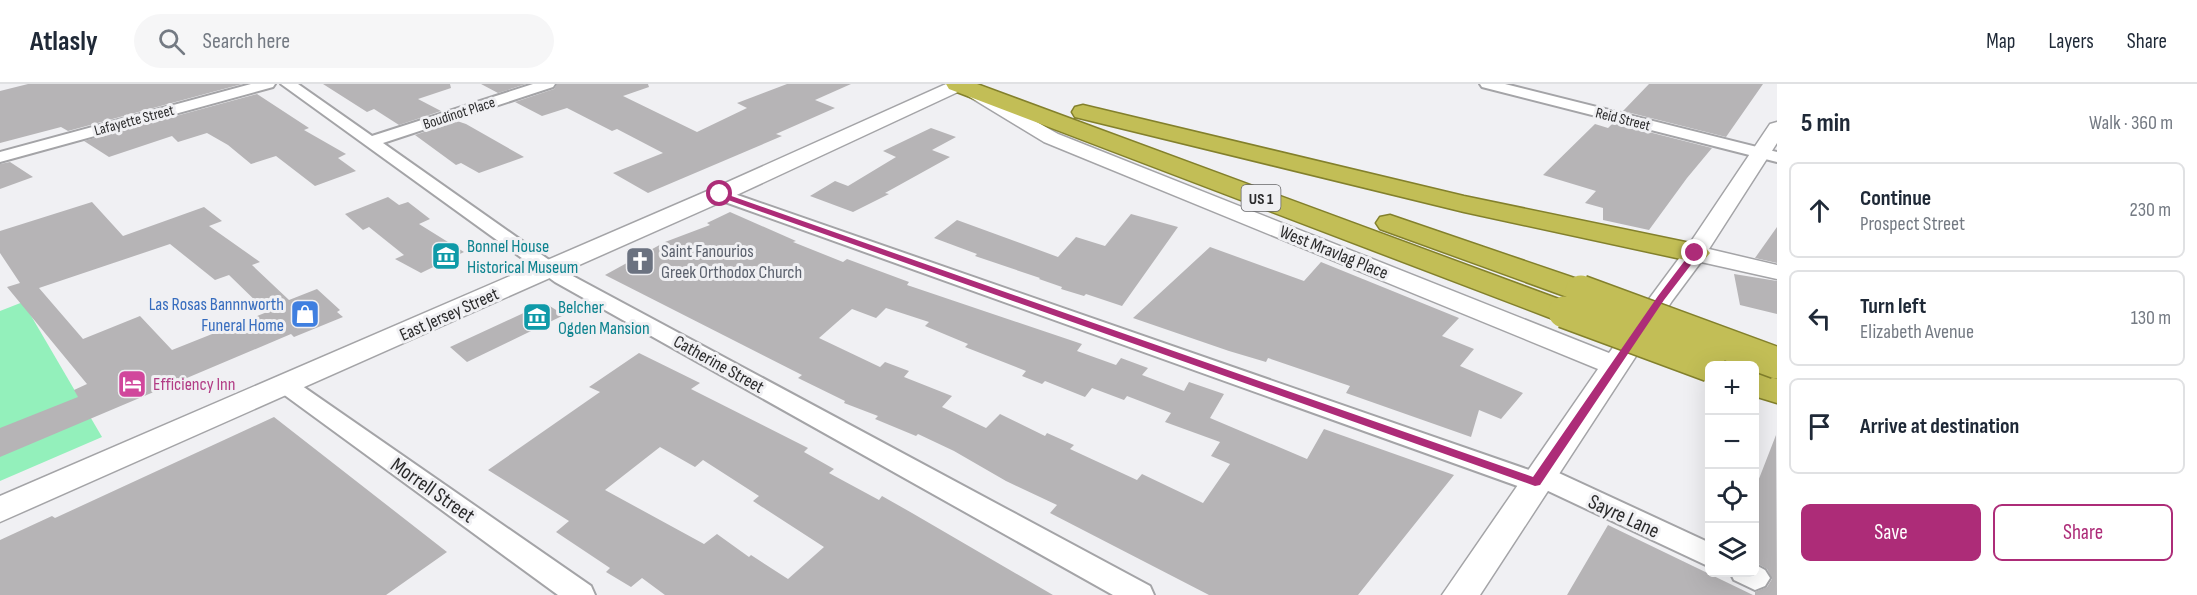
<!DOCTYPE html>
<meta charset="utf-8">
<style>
:root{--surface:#fff;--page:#f6f6f7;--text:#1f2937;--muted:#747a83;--line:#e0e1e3;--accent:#ad2c78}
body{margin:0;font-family:"Sofia Sans Condensed",sans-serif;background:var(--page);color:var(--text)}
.controls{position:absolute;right:18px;bottom:18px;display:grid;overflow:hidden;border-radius:9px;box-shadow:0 6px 24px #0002}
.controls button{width:54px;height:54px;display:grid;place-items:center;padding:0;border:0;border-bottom:2px solid var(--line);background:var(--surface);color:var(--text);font:30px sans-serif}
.stop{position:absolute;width:18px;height:18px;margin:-14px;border:4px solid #ad2c78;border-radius:50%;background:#fff}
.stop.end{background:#ad2c78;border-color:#fff;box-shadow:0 2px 6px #0008}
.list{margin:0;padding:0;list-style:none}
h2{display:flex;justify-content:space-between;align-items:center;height:78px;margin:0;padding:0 24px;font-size:26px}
h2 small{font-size:20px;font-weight:400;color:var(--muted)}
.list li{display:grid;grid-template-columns:39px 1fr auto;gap:18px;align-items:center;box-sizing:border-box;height:96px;margin:0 12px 12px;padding:0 12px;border:2px solid var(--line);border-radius:9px}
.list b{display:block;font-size:22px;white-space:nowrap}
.list p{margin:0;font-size:20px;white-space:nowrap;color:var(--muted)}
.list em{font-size:20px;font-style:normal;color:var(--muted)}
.actions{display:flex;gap:12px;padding:18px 24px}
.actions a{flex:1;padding:14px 0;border:2px solid var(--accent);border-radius:9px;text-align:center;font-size:21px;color:var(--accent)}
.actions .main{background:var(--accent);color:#fff}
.icon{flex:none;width:33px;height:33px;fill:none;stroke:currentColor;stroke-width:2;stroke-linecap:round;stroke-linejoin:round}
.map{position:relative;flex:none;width:1777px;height:511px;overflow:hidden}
header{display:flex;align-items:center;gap:36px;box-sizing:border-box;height:84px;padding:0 30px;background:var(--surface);border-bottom:2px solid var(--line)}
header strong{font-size:28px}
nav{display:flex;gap:33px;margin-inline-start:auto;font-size:21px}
.search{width:420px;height:54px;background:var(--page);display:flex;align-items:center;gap:15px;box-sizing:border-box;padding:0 21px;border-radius:33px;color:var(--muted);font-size:22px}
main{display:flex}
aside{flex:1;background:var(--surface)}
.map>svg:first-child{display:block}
.green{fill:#93f0bb}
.building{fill:#b6b4b6;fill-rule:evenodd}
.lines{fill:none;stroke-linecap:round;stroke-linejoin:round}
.minor-casing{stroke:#a4a4a7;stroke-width:4}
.tertiary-casing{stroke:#a4a4a7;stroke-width:3}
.trunk-casing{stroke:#83802c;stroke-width:3}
.minor{fill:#fff;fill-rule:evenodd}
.tertiary{fill:#fff;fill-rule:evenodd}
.trunk{fill:#c2be56;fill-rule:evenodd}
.trunk-bridge-casing{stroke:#83802c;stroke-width:34;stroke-linecap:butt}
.trunk-bridge{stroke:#c2be56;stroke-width:31}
.route{fill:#ad2c78}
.labels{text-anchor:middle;stroke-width:6;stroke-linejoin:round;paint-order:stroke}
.far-street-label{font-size:15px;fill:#2b2b2c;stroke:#f0f0f3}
.shield{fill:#f0f0f3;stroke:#666668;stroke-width:1.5}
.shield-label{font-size:16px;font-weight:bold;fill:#2b2b2c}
.culture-label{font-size:18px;fill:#0d838f;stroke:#f0f0f3;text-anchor:start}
.worship-label{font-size:18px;fill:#5b616d;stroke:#f0f0f3;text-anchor:start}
.street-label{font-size:18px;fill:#2b2b2c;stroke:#f0f0f3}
.shop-label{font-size:18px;fill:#366cbe;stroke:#f0f0f3;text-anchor:end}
.hotel-label{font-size:18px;fill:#b23c85;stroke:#f0f0f3;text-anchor:start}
.near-street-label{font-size:21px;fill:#2b2b2c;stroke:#f0f0f3}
</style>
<header>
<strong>Atlasly</strong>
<div class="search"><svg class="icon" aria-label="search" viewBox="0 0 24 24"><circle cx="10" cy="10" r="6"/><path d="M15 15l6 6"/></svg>Search here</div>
<nav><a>Map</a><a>Layers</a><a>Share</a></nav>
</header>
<main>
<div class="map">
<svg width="1777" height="511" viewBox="0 0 1777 511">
<rect width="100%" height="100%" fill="#f0f0f3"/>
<path class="green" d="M 23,218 L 102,353 L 0,397 L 0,227 Z"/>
<path class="building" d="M 28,0 L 242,0 L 68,47 L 61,43 L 0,59 L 0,7 Z
M 323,0 L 450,0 L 451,4 L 418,15 L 441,27 L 399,41 L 374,25 L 367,28 Z
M 481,0 L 526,0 L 498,9 Z
M 557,0 L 648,0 L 649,3 L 623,12 L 697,48 L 747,24 L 737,19 L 787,0 L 851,0 L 815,16 L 835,24 L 776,50 L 782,52 L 648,109 L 613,89 L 663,69 L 617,45 L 612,47 L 567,24 L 542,32 L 515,18 L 554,5 Z
M 1649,0 L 1763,0 L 1726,53 L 1623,27 Z
M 257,10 L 309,44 L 304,46 L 346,70 L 338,74 L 356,87 L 315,102 L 276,72 L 251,80 L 228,61 L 207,49 L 178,58 L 172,52 L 109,73 L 84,57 Z
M 457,37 L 466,40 L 524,73 L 479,89 L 461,79 L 456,81 L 415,51 Z
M 1613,39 L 1712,64 L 1687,94 L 1649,146 L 1603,136 L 1603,124 L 1585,119 L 1596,107 L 1543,91 L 1595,40 L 1608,44 Z
M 931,44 L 956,53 L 932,66 L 950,73 L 885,109 L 889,110 L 853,128 L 810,112 L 835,97 L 848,102 L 896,73 L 883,67 Z
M 10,78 L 33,93 L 0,105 L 0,80 Z
M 388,113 L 399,121 L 408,118 L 430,135 L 419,140 L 464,168 L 421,189 L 395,175 L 404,171 L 369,143 L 363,146 L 345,130 Z
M 92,118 L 123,152 L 204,123 L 222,137 L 209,142 L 260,178 L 252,181 L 289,216 L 317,205 L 340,226 L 337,228 L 343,233 L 294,253 L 291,250 L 0,373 L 0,344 L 78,313 L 74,306 L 87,300 L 7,203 L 20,199 L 0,169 L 0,147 ZM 170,160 L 215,196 L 229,191 L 267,228 L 172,266 L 140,232 L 83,255 L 39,204 Z
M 730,128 L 796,157 L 793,158 L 843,178 L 847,175 L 909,198 L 907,201 L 1082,260 L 1077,267 L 1116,281 L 1121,274 L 1148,284 L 1142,291 L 1184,307 L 1189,298 L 1224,310 L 1210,334 L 1307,375 L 1324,345 L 1454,391 L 1358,511 L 1209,511 L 1050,429 L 1057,421 L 1006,397 L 954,367 L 918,350 L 916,352 L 875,335 L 878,332 L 844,319 L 845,317 L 798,294 L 802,291 L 605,191 L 665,158 L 710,141 L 707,139 ZM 886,224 L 929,238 L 925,242 L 968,260 L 965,263 L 1026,287 L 1022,292 L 1042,300 L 1045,297 L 1085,313 L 1092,304 L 1124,316 L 1127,312 L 1171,329 L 1165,338 L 1220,358 L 1211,372 L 1230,380 L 1203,419 L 1142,390 L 1137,396 L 1070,365 L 1074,361 L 1047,349 L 1045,352 L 1000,330 L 986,344 L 942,323 L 952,312 L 904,293 L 909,287 L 885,278 L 880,283 L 819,254 L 852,225 L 876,234 Z
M 1131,130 L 1178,143 L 1122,222 L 1086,210 L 1084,212 L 1061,205 L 1062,203 L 1039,195 L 1040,194 L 975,172 L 977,170 L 934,154 L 957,136 L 1058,173 L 1076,153 L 1105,162 Z
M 1777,143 L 1777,179 L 1755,174 Z
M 1210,163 L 1304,197 L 1321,178 L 1459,234 L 1442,252 L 1474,265 L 1460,282 L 1523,309 L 1501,335 L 1479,326 L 1471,353 L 1346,309 L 1350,302 L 1268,274 L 1266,278 L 1229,267 L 1133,234 Z
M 1734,190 L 1777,197 L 1777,230 L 1740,221 Z
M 545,219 L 564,231 L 467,278 L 450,263 Z
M 639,269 L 700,299 L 691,305 L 808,364 L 804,368 L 834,385 L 829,389 L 879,416 L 882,412 L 912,429 L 1053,511 L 665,511 L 642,494 L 631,503 L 606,488 L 610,484 L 556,448 L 569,437 L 488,386 L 600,308 L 589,303 ZM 660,363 L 695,383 L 703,376 L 759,412 L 753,417 L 824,463 L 788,495 L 751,471 L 749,473 L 717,450 L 704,460 L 605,406 Z
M 274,333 L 447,468 L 386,511 L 0,511 L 0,456 L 52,432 L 55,434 Z
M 1776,351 L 1777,511 L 1755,511 L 1755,508 L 1767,503 L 1772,495 L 1767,485 L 1755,478 L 1755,405 Z
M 1608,441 L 1753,511 L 1567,511 Z"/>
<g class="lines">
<g class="minor-casing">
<path id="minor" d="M 251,0 L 275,0 L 273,3 L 0,78 L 0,68 Z
M 281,0 L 298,0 L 372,52 L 533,0 L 555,0 L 553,3 L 383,59 L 569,190 L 1150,502 L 1154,511 L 1113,511 L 555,198 Z
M 1480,0 L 1505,0 L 1777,68 L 1777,78 L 1482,3 Z
M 720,105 L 1529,386 L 1539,382 L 1548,384 L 1710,459 L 1710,483 L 1544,405 L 1535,408 L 1526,405 L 714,114 L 711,110 L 714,106 Z
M 287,294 L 295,297 L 591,502 L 595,511 L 558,511 L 279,307 L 275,302 L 279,297 Z
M 1754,480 L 1765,486 L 1770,494 L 1765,502 L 1755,506 L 1734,496 L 1730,488 L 1754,488 Z"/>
</g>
<g class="tertiary-casing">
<path id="tertiary" d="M 946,0 L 970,0 L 1058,50 L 1609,269 L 1686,165 L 1770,40 L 1777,38 L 1777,59 L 1709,165 L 1777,181 L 1777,195 L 1701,178 L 1672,217 L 1480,511 L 1442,511 L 1598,285 L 1044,58 L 960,7 L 728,115 L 0,438 L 0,412 L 712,105 Z"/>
</g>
<g class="trunk-casing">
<path id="trunk" d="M 946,0 L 977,0 L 1575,221 L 1580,228 L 1575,235 L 1564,238 L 1553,235 L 949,5 Z
M 1083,21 L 1464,112 L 1695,160 L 1705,163 L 1710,169 L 1705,175 L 1695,178 L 1464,128 L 1075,33 L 1072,28 L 1075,23 Z
M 1390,131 L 1592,200 L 1596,207 L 1592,214 L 1581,216 L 1570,214 L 1380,145 L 1376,139 L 1380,133 Z
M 1754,288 L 1777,295 L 1777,319 L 1754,312 Z"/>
</g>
<use href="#minor" class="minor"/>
<use href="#tertiary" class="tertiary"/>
<use href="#trunk" class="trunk"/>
<g class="trunk-bridge-casing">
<path id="trunk-bridge" d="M 1581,207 L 1777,279
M 1564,228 L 1710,282"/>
</g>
<use href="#trunk-bridge" class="trunk-bridge"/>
</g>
<path class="route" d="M 720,108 L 1533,393 L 1658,212 L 1692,167 L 1700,169 L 1664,216 L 1540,401 L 1535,402 L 717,112 L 717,109 Z"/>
<defs>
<g id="museum-square" transform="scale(1.5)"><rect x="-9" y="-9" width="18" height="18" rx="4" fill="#0f9aa8" stroke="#f0f0f3"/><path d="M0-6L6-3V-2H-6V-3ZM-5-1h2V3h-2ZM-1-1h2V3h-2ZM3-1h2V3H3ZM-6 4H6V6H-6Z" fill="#fff"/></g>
<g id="church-square" transform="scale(1.5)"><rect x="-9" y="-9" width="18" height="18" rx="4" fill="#6b7280" stroke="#f0f0f3"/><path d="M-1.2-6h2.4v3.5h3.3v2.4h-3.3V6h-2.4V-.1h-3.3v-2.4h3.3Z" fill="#fff"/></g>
<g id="shop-square" transform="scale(1.5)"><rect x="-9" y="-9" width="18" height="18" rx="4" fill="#3f7fe0" stroke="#f0f0f3"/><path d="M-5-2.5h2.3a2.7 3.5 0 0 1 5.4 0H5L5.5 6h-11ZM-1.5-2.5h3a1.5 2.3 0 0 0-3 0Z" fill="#fff"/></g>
<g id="hotel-square" transform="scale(1.5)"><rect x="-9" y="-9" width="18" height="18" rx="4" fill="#d1479c" stroke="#f0f0f3"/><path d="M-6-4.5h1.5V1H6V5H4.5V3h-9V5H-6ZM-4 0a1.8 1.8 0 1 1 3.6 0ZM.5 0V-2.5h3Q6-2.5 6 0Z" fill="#fff"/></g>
</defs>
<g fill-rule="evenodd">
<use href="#museum-square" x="446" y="172"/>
<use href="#church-square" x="640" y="177"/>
<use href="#shop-square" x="305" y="230"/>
<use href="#museum-square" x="537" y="233"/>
<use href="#hotel-square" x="132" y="300"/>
</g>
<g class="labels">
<g class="far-street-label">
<text transform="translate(459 29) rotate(-18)" y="5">Boudinot Place</text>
<text transform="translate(1623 35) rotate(14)" y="5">Reid Street</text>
<text transform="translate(134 36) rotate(-15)" y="5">Lafayette Street</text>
</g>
<rect class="shield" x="1241.5" y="101" width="39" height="26" rx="4.5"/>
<g class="shield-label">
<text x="1261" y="120">US 1</text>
</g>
<g class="culture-label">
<text x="467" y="168">Bonnel House<tspan x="467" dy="21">Historical Museum</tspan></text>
<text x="558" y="229">Belcher<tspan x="558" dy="21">Ogden Mansion</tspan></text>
</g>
<g class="worship-label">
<text x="661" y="173">Saint Fanourios<tspan x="661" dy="21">Greek Orthodox Church</tspan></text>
</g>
<g class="street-label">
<text transform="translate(1334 168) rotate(22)" y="6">West Mravlag Place</text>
<text transform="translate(449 230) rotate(-24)" y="6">East Jersey Street</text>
<text transform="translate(719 280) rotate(29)" y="6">Catherine Street</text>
</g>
<g class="shop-label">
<text x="284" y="226">Las Rosas Bannnworth<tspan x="284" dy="21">Funeral Home</tspan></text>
</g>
<g class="hotel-label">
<text x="153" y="306">Efficiency Inn</text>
</g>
<g class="near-street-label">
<text transform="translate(433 406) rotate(35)" y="7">Morrell Street</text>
<text transform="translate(1624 432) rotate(25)" y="7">Sayre Lane</text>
</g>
</g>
</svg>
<div class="controls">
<button>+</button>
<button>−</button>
<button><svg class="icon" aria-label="locate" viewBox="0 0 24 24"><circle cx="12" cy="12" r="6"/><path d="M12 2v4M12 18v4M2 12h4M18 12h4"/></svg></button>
<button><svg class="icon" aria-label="layers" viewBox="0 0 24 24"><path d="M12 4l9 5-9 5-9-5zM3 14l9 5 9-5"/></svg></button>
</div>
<div class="stop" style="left:720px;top:110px"></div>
<div class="stop end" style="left:1695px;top:169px"></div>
</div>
<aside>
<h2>5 min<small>Walk · 360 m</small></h2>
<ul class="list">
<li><svg class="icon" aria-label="ahead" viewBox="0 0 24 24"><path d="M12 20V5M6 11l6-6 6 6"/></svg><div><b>Continue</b><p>Prospect Street</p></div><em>230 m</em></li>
<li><svg class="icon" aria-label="left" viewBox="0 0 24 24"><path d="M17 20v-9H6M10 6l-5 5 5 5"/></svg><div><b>Turn left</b><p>Elizabeth Avenue</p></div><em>130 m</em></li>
<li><svg class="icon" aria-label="arrive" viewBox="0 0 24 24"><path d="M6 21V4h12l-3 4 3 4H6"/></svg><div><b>Arrive at destination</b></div></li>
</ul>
<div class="actions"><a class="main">Save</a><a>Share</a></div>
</aside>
</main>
